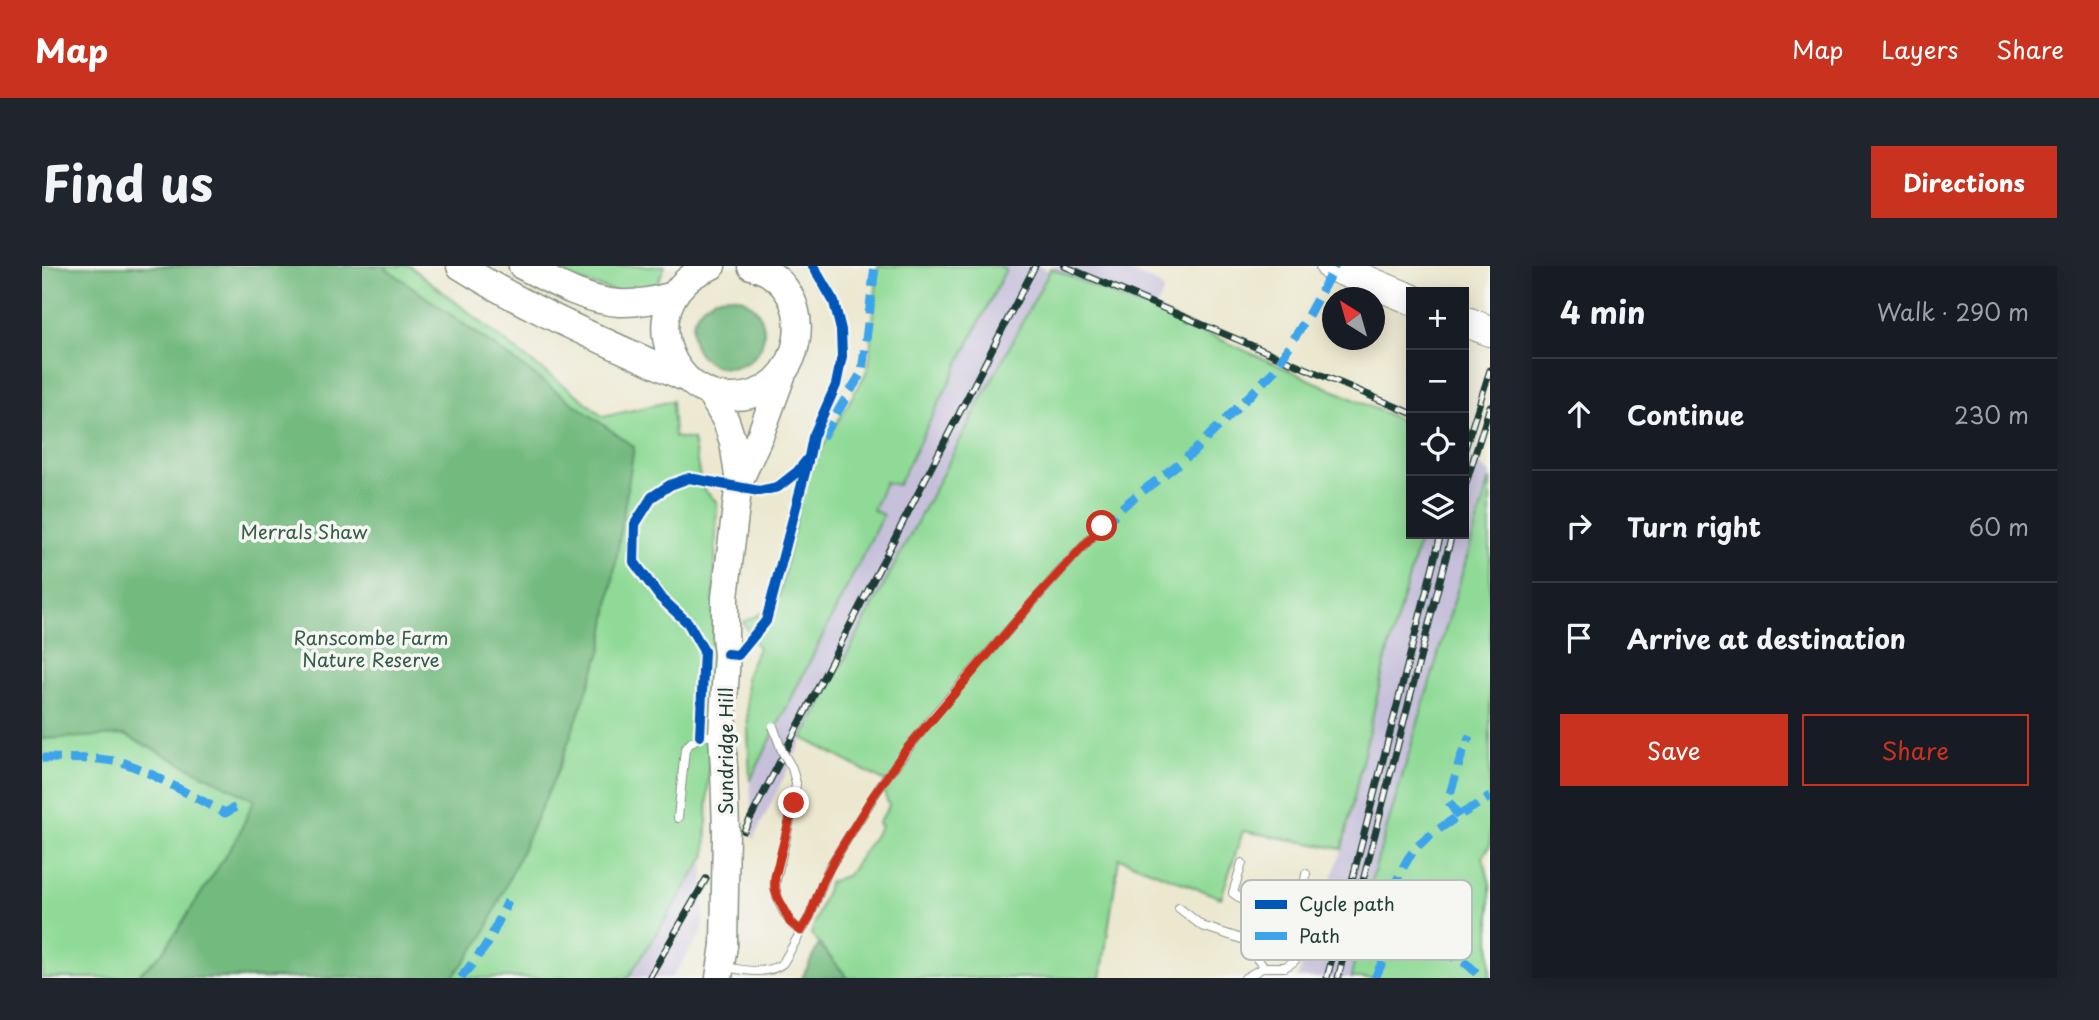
<!DOCTYPE html>
<meta charset="utf-8">
<style>
:root{--surface:#171b24;--page:#20242c;--text:#f1f3f6;--muted:#9ea1a6;--line:#363941;--accent:#c8321e}
body{margin:0;font-family:"Playpen Sans",sans-serif;background:var(--page);color:var(--text)}
.controls{position:absolute;right:21px;top:21px;display:grid;overflow:hidden;border-radius:0px;box-shadow:0 4px 18px #0003}
.controls button{width:63px;height:63px;display:grid;place-items:center;padding:0;border:0;border-bottom:2px solid var(--line);background:var(--surface);color:var(--text);font:35px sans-serif}
.compass{position:absolute;left:1280px;top:21px;width:63px;height:63px;border-radius:50%;background:var(--surface);box-shadow:0 4px 18px #0003;rotate:323deg}
.stop{position:absolute;width:21px;height:21px;margin:-16px;border:5px solid #c8321e;border-radius:50%;background:#fff}
.stop.end{background:#c8321e;border-color:#fff;box-shadow:0 2px 7px #0008}
.list{margin:0;padding:0;list-style:none}
h2{display:flex;justify-content:space-between;align-items:center;height:91px;margin:0;padding:0 28px;font-size:30px}
h2 small{font-size:23px;font-weight:400;color:var(--muted)}
.list li{display:grid;grid-template-columns:46px 1fr auto;gap:21px;align-items:center;box-sizing:border-box;height:112px;padding:0 28px;border-top:2px solid var(--line)}
.list b{display:block;font-size:26px;white-space:nowrap}
.list em{font-size:23px;font-style:normal;color:var(--muted)}
.actions{display:flex;gap:14px;padding:21px 28px}
.actions a{flex:1;padding:16px 0;border:2px solid var(--accent);border-radius:0px;text-align:center;font-size:24px;color:var(--accent)}
.actions .main{background:var(--accent);color:#fff}
.icon{flex:none;width:38px;height:38px;fill:none;stroke:currentColor;stroke-width:2;stroke-linecap:round;stroke-linejoin:round}
.map{position:relative;flex:none;width:1448px;height:712px;overflow:hidden;border-radius:0px}
header{display:flex;align-items:center;gap:42px;box-sizing:border-box;height:98px;padding:0 35px;background:var(--accent);color:#fff}
header strong{font-size:33px}
nav{display:flex;gap:38px;margin-inline-start:auto;font-size:24px}
.intro{display:flex;align-items:center;justify-content:space-between;box-sizing:border-box;height:168px;padding:0 42px}
h1{margin:0;font-size:49px}
.button{padding:18px 32px;border-radius:0px;background:var(--accent);color:#fff;font-size:24px;font-weight:700}
main{display:flex;gap:42px;padding:0 42px}
aside{flex:1;background:var(--surface);border-radius:0px;box-shadow:0 4px 18px #0003}
.map>svg:first-child{display:block}
.industrial{fill:#c6c0da}
.green{fill:#8fda96;stroke:#578c65;stroke-width:2}
.forest{fill:#73ba7f;stroke:#497c5a;stroke-width:2}
.lines{fill:none;stroke-linecap:round;stroke-linejoin:round}
.service-casing{stroke:#869282;stroke-width:10}
.trunk-casing{stroke:#869282;stroke-width:29}
.motorway-casing{stroke:#869282;stroke-width:32}
.service{stroke:#fff;stroke-width:8}
.trunk{stroke:#fff;stroke-width:26}
.motorway{stroke:#fff;stroke-width:30}
.rail-casing{stroke:#1f3d34;stroke-width:7}
.rail{stroke:#f6f6f2;stroke-width:4.5;stroke-dasharray:13;stroke-linecap:butt}
.service-bridge-casing{stroke:#869282;stroke-width:10;stroke-linecap:butt}
.trunk-bridge-casing{stroke:#869282;stroke-width:29;stroke-linecap:butt}
.service-bridge{stroke:#fff;stroke-width:8}
.trunk-bridge{stroke:#fff;stroke-width:26}
.quiet{stroke:#3da4eb;stroke-width:9;stroke-dasharray:18 9;stroke-linecap:butt}
.cycleway-casing{stroke:#f6f6f2;stroke-width:15}
.cycleway{stroke:#0057b8;stroke-width:10}
.route{stroke:#c8321e;stroke-width:9}
.labels{text-anchor:middle;stroke-width:7;stroke-linejoin:round;paint-order:stroke}
.park-label{font-size:19px;fill:#355c48;stroke:#f6f6f2}
.street-label{font-size:19px;fill:#1f3d34;stroke:#f6f6f2}
.key{fill:#f6f6f2;stroke:#b6beb9;stroke-width:2}
.key-label{font-size:19px;fill:#1f3d34}
</style>
<header>
<strong>Map</strong>
<nav><a>Map</a><a>Layers</a><a>Share</a></nav>
</header>
<div class="intro"><h1>Find us</h1><a class="button">Directions</a></div>
<main>
<div class="map">
<svg width="1448" height="712" viewBox="0 0 1448 712">
<rect width="100%" height="100%" fill="#f6f6f2"/>
<filter id="ink" filterUnits="userSpaceOnUse"><feTurbulence type="fractalNoise" baseFrequency=".0143" numOctaves="2"/><feDisplacementMap in="SourceGraphic" scale="14" xChannelSelector="R" yChannelSelector="G"/><feConvolveMatrix kernelMatrix="1 2 1 2 8 2 1 2 1" color-interpolation-filters="sRGB"/></filter>
<filter id="wash" filterUnits="userSpaceOnUse"><feTurbulence type="fractalNoise" baseFrequency=".00686" numOctaves="4" result="noise"/><feDisplacementMap in="SourceGraphic" scale="28" xChannelSelector="R" yChannelSelector="G"/><feGaussianBlur stdDeviation="1.57" result="paint"/><feColorMatrix in="noise" values="0 0 0 0 0 0 0 0 0 0 0 0 0 0 0 0 0 1.4 0 .05"/><feComposite in="paint" operator="in"/></filter>
<g filter="url(#wash)">
<rect width="100%" height="100%" fill="#ece8d0"/>
<path class="industrial" d="M 956,0 L 997,0 L 1007,5 L 761,472 L 711,574 L 708,515 L 841,250 L 831,244 L 843,216 L 964,3 Z
M 1010,0 L 1074,0 L 1111,15 L 1122,24 L 1113,44 L 1094,39 L 1018,8 L 1009,2 Z
M 1422,187 L 1448,207 L 1448,213 L 1323,636 L 1309,712 L 1255,712 L 1300,583 L 1343,396 L 1379,268 L 1422,268 Z
M 662,593 L 661,665 L 629,712 L 586,712 Z"/>
<path class="green" d="M 0,0 L 368,0 L 488,95 L 537,130 L 561,151 L 630,135 L 632,171 L 651,174 L 660,222 L 675,236 L 664,589 L 586,712 L 0,712 Z
M 504,0 L 623,0 L 613,23 L 577,26 L 521,11 Z
M 836,0 L 956,0 L 964,3 L 856,219 L 843,216 L 831,244 L 841,249 L 708,515 L 704,410 L 716,382 L 701,356 L 735,340 L 761,221 L 772,196 L 824,107 L 827,97 Z
M 1009,2 L 1094,39 L 1113,44 L 1369,159 L 1369,268 L 1379,268 L 1343,396 L 1300,583 L 1201,565 L 1179,632 L 1077,592 L 1059,712 L 806,712 L 769,668 L 787,616 L 806,609 L 839,560 L 836,557 L 847,540 L 841,524 L 846,517 L 761,472 Z
M 1448,213 L 1448,579 L 1441,591 L 1448,618 L 1448,712 L 1309,712 L 1323,636 Z"/>
<path class="forest" d="M 0,0 L 341,0 L 592,181 L 560,383 L 517,502 L 441,671 L 410,712 L 93,712 L 121,686 L 195,572 L 212,534 L 83,469 L 0,473 Z
M650 66a36 36 0 1 1 72 0a36 36 0 1 1-72 0Z
M 777,678 L 806,712 L 760,712 Z"/>
</g>
<g filter="url(#ink)">
<g class="lines">
<g class="service-casing">
<path id="service" d="M 754,517 L 752,537 L 733,618 C 734,635 745,656 759,665
M 636,552 L 643,483 C 653,470 662,470 677,469
M 1200,597 L 1191,627 L 1209,640 L 1213,651 L 1209,676 L 1211,688 L 1222,701
M 1137,642 L 1160,660 L 1209,676
M 682,701 C 701,704 725,710 741,697 L 768,650 L 787,602 L 842,514 L 892,449 L 1012,312 L 1060,260
M 1203,712 L 1222,701 L 1243,701 L 1251,696 L 1258,688 L 1264,673 L 1266,656 L 1265,642 L 1260,633 L 1264,608"/>
</g>
<g class="trunk-casing">
<path id="trunk" d="M 418,0 C 489,45 567,77 643,112
M 480,0 C 509,15 544,35 577,37 C 596,38 614,34 632,29
M 670,0 C 660,4 651,8 643,16 C 601,56 631,128 687,131 C 764,135 783,19 709,0
M 668,127 L 684,155 L 691,176 L 697,216 L 683,331 L 683,370 L 685,388 L 680,469 L 682,502
M 697,216 L 719,167 L 741,107
M 677,712 L 682,679"/>
</g>
<g class="motorway-casing">
<path id="motorway" d="M 1289,0 L 1369,33
M 1422,55 L 1448,65"/>
</g>
<use href="#service" class="service"/>
<use href="#trunk" class="trunk"/>
<use href="#motorway" class="motorway"/>
<g class="rail-casing">
<path id="rail" d="M 1022,0 L 1369,147
M 1422,186 L 1448,104
M 1422,224 L 1448,140
M 702,565 L 993,0
M 607,712 L 664,613
M 1285,712 L 1399,268
M 1296,712 L 1410,268"/>
</g>
<use href="#rail" class="rail"/>
<g class="service-bridge-casing">
<path id="service-bridge" d="M 731,460 L 740,485 L 750,502 L 754,517"/>
</g>
<g class="trunk-bridge-casing">
<path id="trunk-bridge" d="M 682,502 L 684,565 L 682,679"/>
</g>
<use href="#service-bridge" class="service-bridge"/>
<use href="#trunk-bridge" class="trunk-bridge"/>
<path class="quiet" d="M 780,171 L 820,106 L 833,0
M 1060,260 L 1084,238 L 1149,188 L 1232,105 L 1264,53 L 1293,0
M 0,492 L 56,493 L 80,496 L 101,504 L 183,547 L 194,541
M 1417,551 L 1407,536 L 1407,531 L 1419,491 L 1428,470
M 1360,679 C 1355,667 1350,655 1349,643 C 1348,624 1363,593 1376,580 C 1391,565 1429,542 1448,531
M 419,712 L 446,677 L 466,635
M 1333,712 C 1338,701 1343,687 1355,681 C 1371,672 1407,688 1423,697 C 1429,700 1434,707 1439,712"/>
<g class="cycleway-casing">
<path id="cycleway" d="M 685,388 L 696,389 L 724,355 L 766,195
M 658,470 L 662,385 L 646,357 L 618,331 L 592,296 L 593,258 L 610,231 L 628,219 L 647,212 L 717,225 L 736,221 L 755,206 L 767,191 L 771,171 L 794,119 L 800,90 L 799,64 L 792,36 L 771,0"/>
</g>
<use href="#cycleway" class="cycleway"/>
</g>
</g>
<g class="lines" filter="url(#ink)">
<path class="route" d="M 752,537 L 733,611 L 733,623 L 736,632 L 748,656 L 759,665 L 768,650 L 781,615 L 792,594 L 830,532 L 863,485 L 994,332 L 1060,260"/>
</g>
<g class="labels">
<g class="park-label">
<text x="262" y="273">Merrals Shaw</text>
<text x="329" y="379">Ranscombe Farm<tspan x="329" dy="22">Nature Reserve</tspan></text>
</g>
<g class="street-label">
<text transform="translate(684 485) rotate(-90)" y="7">Sundridge Hill</text>
</g>
</g>
<rect x="1199" y="614" width="231" height="80" rx="10" class="key"/>
<rect x="1213" y="634" width="32" height="9" fill="#0057b8"/>
<rect x="1213" y="666" width="32" height="8" fill="#3da4eb"/>
<g class="key-label">
<text x="1257" y="645">Cycle path</text>
<text x="1257" y="677">Path</text>
</g>
</svg>
<div class="controls">
<button>+</button>
<button>−</button>
<button><svg class="icon" aria-label="locate" viewBox="0 0 24 24"><circle cx="12" cy="12" r="6"/><path d="M12 2v4M12 18v4M2 12h4M18 12h4"/></svg></button>
<button><svg class="icon" aria-label="layers" viewBox="0 0 24 24"><path d="M12 4l9 5-9 5-9-5zM3 14l9 5 9-5"/></svg></button>
</div>
<svg class="compass" viewBox="-18 -18 36 36"><path d="M0-13l5 13h-10z" fill="#e53935"/><path d="M0 13l5-13h-10z" fill="#9ea1a6"/></svg>
<div class="stop" style="left:1060px;top:260px"></div>
<div class="stop end" style="left:752px;top:537px"></div>
</div>
<aside>
<h2>4 min<small>Walk · 290 m</small></h2>
<ul class="list">
<li><svg class="icon" aria-label="ahead" viewBox="0 0 24 24"><path d="M12 20V5M6 11l6-6 6 6"/></svg><div><b>Continue</b></div><em>230 m</em></li>
<li><svg class="icon" aria-label="right" viewBox="0 0 24 24"><path d="M7 20v-9h11M14 6l5 5-5 5"/></svg><div><b>Turn right</b></div><em>60 m</em></li>
<li><svg class="icon" aria-label="arrive" viewBox="0 0 24 24"><path d="M6 21V4h12l-3 4 3 4H6"/></svg><div><b>Arrive at destination</b></div></li>
</ul>
<div class="actions"><a class="main">Save</a><a>Share</a></div>
</aside>
</main>
